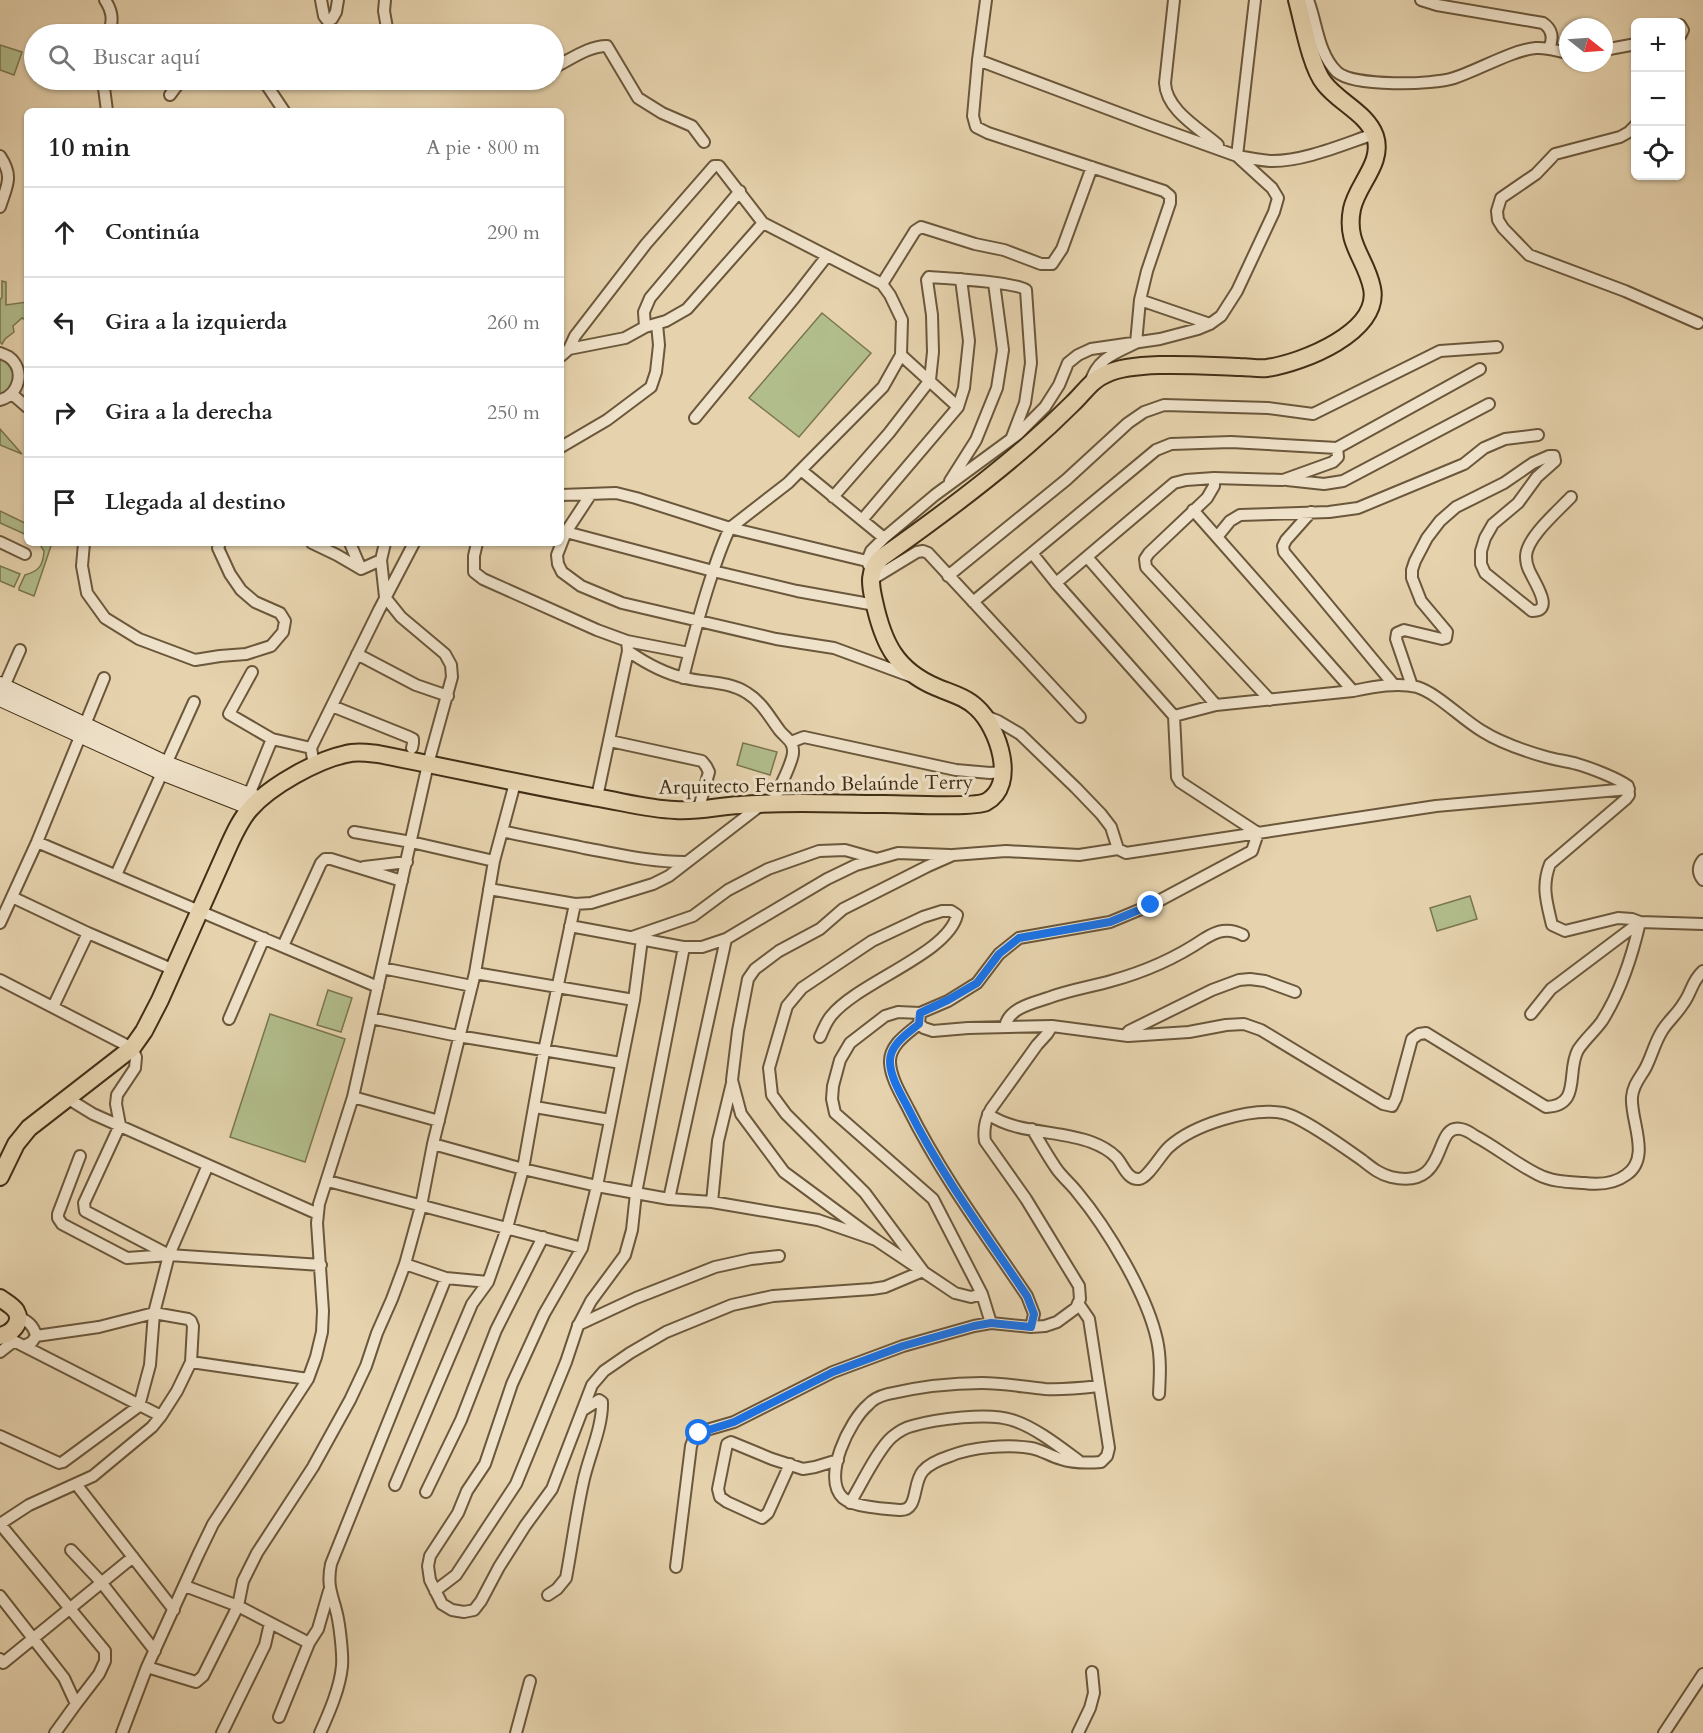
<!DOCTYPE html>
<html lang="es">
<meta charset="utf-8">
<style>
:root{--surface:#fff;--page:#f2f2f2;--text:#222;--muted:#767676;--line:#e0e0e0}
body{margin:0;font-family:Cardo,serif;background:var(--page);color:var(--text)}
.controls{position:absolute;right:18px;top:18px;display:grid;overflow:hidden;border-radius:9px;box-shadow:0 2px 4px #0004}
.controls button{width:54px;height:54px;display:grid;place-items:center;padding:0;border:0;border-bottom:2px solid var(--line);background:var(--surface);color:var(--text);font:30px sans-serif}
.compass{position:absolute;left:1559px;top:18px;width:54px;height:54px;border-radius:50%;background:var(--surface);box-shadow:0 2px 4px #0004;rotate:107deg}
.stop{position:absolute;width:18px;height:18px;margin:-14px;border:4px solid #1a73e8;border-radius:50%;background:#fff}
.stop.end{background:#1a73e8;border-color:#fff;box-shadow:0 2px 6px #0008}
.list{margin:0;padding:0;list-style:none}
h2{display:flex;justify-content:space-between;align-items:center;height:78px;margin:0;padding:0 24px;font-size:26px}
h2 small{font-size:20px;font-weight:400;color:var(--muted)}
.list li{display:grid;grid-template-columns:39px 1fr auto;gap:18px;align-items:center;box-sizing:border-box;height:90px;padding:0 24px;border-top:2px solid var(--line)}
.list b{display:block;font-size:22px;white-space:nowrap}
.list em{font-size:20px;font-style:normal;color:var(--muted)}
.icon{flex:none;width:33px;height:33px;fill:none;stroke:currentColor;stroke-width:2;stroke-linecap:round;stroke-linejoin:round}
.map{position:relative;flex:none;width:1703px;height:1733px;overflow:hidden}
.search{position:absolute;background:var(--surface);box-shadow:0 2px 4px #0004;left:24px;top:24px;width:540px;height:66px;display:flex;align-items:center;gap:15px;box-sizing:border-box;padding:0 21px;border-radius:33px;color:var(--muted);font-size:22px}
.panel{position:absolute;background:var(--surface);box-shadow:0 2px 4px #0004;left:24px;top:108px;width:540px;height:438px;border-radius:9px}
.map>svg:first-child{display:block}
.grass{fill:#b2bd8c;stroke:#7a7650;stroke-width:1.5}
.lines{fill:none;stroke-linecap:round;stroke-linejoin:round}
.street-casing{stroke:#6b573b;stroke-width:14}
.secondary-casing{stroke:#422e15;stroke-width:16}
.primary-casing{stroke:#422e15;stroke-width:20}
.street{stroke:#efe2ca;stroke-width:10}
.secondary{stroke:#efe2ca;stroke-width:14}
.primary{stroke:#e6d3ae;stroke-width:16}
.route{stroke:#1a73e8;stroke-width:8}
.labels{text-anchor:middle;stroke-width:6;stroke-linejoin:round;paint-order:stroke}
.street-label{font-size:20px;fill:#422e15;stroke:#efe2ca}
</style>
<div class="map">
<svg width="1703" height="1733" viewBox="0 0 1703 1733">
<rect width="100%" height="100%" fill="#e6d3ae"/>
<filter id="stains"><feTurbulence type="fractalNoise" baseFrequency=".00333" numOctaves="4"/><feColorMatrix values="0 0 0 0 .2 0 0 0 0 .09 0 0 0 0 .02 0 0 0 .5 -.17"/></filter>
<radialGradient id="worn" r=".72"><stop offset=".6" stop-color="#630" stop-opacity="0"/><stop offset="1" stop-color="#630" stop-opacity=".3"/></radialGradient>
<path class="grass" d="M 0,45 L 22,52 L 14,75 L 0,70 Z
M 2,281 L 6,282 L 6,305 L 27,302 L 27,319 L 26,320 L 22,318 L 13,326 L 14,332 L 5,339 L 2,344 L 0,342 L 0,300 L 2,297 Z
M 822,313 L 871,353 L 799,437 L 749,398 Z
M 0,357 C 16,367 20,386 0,394 Z
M 0,429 L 22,454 L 0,445 Z
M 0,511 L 27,524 L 27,535 L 0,523 Z
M 39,543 L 52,543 L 34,596 L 19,590 L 19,588 L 25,575 C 39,571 43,566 44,551 Z
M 0,566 L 20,574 L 14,587 L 0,581 Z
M 743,743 L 777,752 L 770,775 L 737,765 Z
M 1470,896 L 1477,919 L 1437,931 L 1430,908 Z
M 328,990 L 352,998 L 341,1032 L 317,1025 Z
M 270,1014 L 345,1039 L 305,1162 L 230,1137 Z"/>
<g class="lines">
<g class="street-casing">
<path id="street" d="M 105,0 C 113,12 113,21 109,34
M 321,0 L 324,16 L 327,20 L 332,19 L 336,12 L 338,0
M 385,0 L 384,11 L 388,34
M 986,0 L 978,60 L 973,116 L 976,127 L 988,133 L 1164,191 L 1170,196 L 1170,203 L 1147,271 L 1140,300 L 1136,343 C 1115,353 1096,359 1090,384
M 1174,0 L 1165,83 C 1166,109 1197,127 1216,143 L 1218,145 L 1218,149
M 1255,0 L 1237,156 C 1248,158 1259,160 1270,161 C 1303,162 1344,144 1374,134
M 1308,0 C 1317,23 1318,54 1337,72 C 1354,87 1433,85 1454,78 C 1479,70 1512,50 1536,48 C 1547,47 1557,51 1568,53
M 1421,0 L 1437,5 L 1543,23 C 1552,29 1554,38 1549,48
M 1680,25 L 1683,30 L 1680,36
M 1604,50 L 1636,44
M 554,66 L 557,66 C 573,58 589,46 607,46 L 638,98 L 662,113 L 692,126 L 704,142
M 103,80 L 107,111
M 255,80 L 266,84 L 284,111
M 170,95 L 181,80
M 1636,125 L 1629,132 L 1620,137 L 1555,154 L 1536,174 L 1501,198 L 1497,211 L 1498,220 L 1503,228 L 1529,255 L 1625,291 L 1698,323
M 0,156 C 14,177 7,185 0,207
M 882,284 L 915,231 L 921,227 L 975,244 L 1004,250 L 1041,264 L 1052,264 L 1062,249 L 1092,167
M 1140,300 L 1210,324
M 645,327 L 644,312 L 650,298 L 740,191
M 569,349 L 575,336 L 646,244 L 714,166 L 719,166 L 763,223 L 882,284 L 890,295 L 902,320 L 901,355 L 883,387 L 788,483 L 730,528 C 721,546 715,565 709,584 C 699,615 691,646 683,678
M 0,353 C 1,353 9,357 9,357 C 26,370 19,395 0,400
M 901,355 L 958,407
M 561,356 L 569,349 L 625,338 L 645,327 L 666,321 L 687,309 L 763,223
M 12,394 L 27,407
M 695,418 L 795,297 L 827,256
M 561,447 L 607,420 L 651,387 L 656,372 L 659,345 L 657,324
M 801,470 L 884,538
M 1214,478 L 1214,486 L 1207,498 L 1149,553 L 1145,559 L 1146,567 L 1270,700
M 1287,480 L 1324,484 L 1343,481 L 1489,404
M 950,481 L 976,440 L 997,388 L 1003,350 L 994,283
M 591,494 L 566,532 L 557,555 L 558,564 L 562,572 L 581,586 L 622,603 L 776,639 L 834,648 L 910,676
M 561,495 L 616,493 L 636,498 L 730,528 L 867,561 L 869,566
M 833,497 L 889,433 L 930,380 L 933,352 L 932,315 L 927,280 L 929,277 C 945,278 1017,282 1026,290 L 1031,363 L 1025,403 L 1012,437
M 1311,512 L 1286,540 L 1283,546 L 1284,552 L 1394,685
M 862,520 L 958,407 L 964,388 L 969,341 L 961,279
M 566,532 L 713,571 L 797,591 L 875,605
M 1217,537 L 1230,521 L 1240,515 L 1329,512 L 1358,508 L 1464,464 L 1484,448 L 1505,439 L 1538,435
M 0,542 L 25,554
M 84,543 L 82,566 L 87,593 L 105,618 L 139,639 L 195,660 L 220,656 L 246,654 L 271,646 L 283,632 L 285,621 L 280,613 L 255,602 L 241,590 L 230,574 L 218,548 L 220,543
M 312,543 L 337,555 L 361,569
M 350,543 L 361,569 L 381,560
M 477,543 L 474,556 L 474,572 L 483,579 L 597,630 L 627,641 L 689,653
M 1087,557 L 1216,705
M 867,561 L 871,551 L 884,538 L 935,495 L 1018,434 L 1045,407 L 1059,385 L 1068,363 L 1078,355 L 1091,349 L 1160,339 L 1198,329 L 1210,324 L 1221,316 L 1237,291 L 1274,212 L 1278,198 L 1272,188 L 1237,156 L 1148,124 L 978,60
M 948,576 L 1066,480 L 1128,423 L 1144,412 L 1164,405 L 1268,408 L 1313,414 L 1440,351 L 1497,347
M 871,580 L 917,552 L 923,551 L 928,553 L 1080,717
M 1056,583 L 1174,483 L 1186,480 L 1214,478 L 1283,480 L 1333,462 L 1338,457 L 1337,448
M 973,602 L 1156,450 L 1171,444 L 1231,442 L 1337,448 L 1480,369
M 627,641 L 628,651 C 644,662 666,674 685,678 C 706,683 729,681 747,693 C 762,702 770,718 780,731 C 787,739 794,742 793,753 C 792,765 777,792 772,804
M 357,654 L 416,685 L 448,696
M 252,672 L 229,714 L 272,739 L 311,748
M 1412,686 L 1396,639 L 1397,633 L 1404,630 L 1442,639 L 1446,638 L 1447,632 L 1421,601 L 1412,578 L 1412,570 L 1415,561 L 1427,538 L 1440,521 L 1456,507 L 1504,483 L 1533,463 L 1549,456 L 1554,456 L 1555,461 L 1537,477 L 1518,503 L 1493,524 L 1485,538 L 1481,551 L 1481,564 L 1485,573 L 1532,611 C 1556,612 1533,580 1529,570 C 1527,566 1526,561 1526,556 C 1527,537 1558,511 1571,497
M 2,691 L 20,650
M 332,706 L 409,737 L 413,739 L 413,743 L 412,748
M 985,716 L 998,721 L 1020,734 L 1076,788 L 1101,814 L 1111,827 L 1118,849 L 1126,853 L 1436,806 L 1629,789
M 1174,716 L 1216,705 L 1353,691
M 610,741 L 702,761 L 706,766 L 709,772 L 698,811
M 791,742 L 804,737 L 956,770 L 990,773 L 1003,772
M 314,765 L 311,748 L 379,610 L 414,543
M 249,795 L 272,739
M 597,797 L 628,651
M 502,831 C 529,837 556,842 584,848 C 618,854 650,862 685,862
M 354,832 L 411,842 L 494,861
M 37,842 L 378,987
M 1703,860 C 1698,866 1697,873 1703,880
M 364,867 L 407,862
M 116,875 L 194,702
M 489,889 L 575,904 L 591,903 L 653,884 L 669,876 L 761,805
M 12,897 L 88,933 L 174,970
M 0,923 L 37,842 L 104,678
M 570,926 L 683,947 L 702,947 L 726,939 L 827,879 L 856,865 L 898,853 L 950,855
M 632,937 L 693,916 L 728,890 L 768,869 L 819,851 L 845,850 L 877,859
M 642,939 L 634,1000 L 597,1186 L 582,1248 L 544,1314 L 512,1384 L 485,1464 L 467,1491 L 458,1513 L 430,1556 L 428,1566 L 430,1580 L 442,1604 L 452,1610 L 464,1612 L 474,1610 L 481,1601 L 499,1567 L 525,1526 L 552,1489 L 592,1385 L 604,1371 L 630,1353 L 666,1332 L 732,1305 L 773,1296 L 872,1289 L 885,1287 L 923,1271 L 865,1193 L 786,1114 L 772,1095 L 769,1068 L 787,1006 L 802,988 L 872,941 L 923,917 L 942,911 L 951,911 L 957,915 C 948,954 858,982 831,1016 C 826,1022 823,1030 820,1037
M 283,946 L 321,863 L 325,859 L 331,859 L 402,881
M 382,968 L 472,986
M 475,973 L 634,1000
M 0,980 L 132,1048 L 136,1057 L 135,1068 L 117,1095 L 116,1104 L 120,1125 L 84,1203 L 85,1211 L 169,1255 L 321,1265
M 53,1007 L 88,933
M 920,1013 L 898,1012 L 885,1016 L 850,1043 L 840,1060 L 833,1086 L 832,1099 L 835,1113 L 933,1199 L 982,1294 L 991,1323
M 1531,1014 L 1551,989 L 1640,922 L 1703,924
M 371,1018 L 458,1036 L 621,1063
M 229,1019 L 264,938
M 919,1024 L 920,1013 L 948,1001 L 977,983 L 999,954 L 1019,938 L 1110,922 L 1151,905 L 1252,851 L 1258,833 L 1180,782 L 1177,777 L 1174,716 L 1056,583 L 1032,553
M 1005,1027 C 1008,1008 1033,1003 1048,998 C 1069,990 1090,987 1111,981 C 1144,972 1176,958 1204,939 C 1217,931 1228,927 1243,935
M 1126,1035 L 1129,1031 L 1212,990 L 1239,980 L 1250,979 L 1265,981 L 1295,992
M 353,1097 L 439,1121
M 67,1098 L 93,1114 L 318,1214
M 535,1107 L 610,1120
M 988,1114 C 1016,1134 1059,1130 1091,1142 C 1099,1145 1109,1150 1116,1157 C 1123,1164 1127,1180 1139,1179 C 1148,1178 1161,1154 1169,1147 C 1193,1125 1250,1107 1283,1113 C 1301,1116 1345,1148 1362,1160 C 1371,1167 1379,1174 1391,1177 C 1450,1191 1432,1123 1461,1129 C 1466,1130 1471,1133 1475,1136 C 1496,1147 1515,1163 1537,1174 C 1552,1182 1568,1182 1584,1183 C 1599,1185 1614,1184 1626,1175 C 1652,1158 1630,1120 1632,1097 C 1633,1084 1641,1077 1646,1067 C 1652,1055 1655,1042 1662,1031 C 1668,1021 1677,1014 1683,1004 C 1692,992 1691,982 1703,971
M 1032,1129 C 1040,1142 1047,1155 1056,1168 C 1062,1177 1071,1184 1077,1192 C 1107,1228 1147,1294 1157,1340 C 1161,1358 1160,1376 1159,1394
M 433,1144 L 523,1169 L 597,1186 L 669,1199 L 712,1202 L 818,1220 L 876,1240 L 955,1293 L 971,1297 L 982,1294
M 80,1156 L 58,1214 L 58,1218 L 62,1224 L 127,1258 L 169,1255
M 328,1181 L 582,1248
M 669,1199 L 726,939
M 712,1202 L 718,1141 L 732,1083
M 876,1240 L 784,1172 L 741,1114 L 732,1080 L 738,1031 L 748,979 L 755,969 L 779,951 L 820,929 L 843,909 L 928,866 L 953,855 L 1006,851 L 1079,855 L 1118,849
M 405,1264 L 446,1278 L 488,1282
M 1078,1303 L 1089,1319 L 1109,1448 L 1107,1456 L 1101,1462 C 1088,1463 1073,1463 1061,1459 C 1050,1456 1042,1450 1031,1448 C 1008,1444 972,1447 950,1456 C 941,1459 929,1464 923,1471 C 912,1483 919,1511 900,1510 C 885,1509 853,1507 843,1498 C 821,1478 850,1420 868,1405 C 873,1399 880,1396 888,1394 C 918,1387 951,1383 982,1383 C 1003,1383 1024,1387 1045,1389 C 1063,1390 1081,1388 1099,1386
M 18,1316 C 27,1321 34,1325 36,1336
M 578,1325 L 636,1298 L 715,1267 L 751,1259 L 779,1256
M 1031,1327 L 1034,1314 L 1027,1296 C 986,1235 942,1176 909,1110 C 902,1096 891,1079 890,1063 C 889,1045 907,1034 919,1024 L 924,1028 L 933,1031 L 968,1028 L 1052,1026 L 1128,1036 L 1189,1032 L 1226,1025 L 1244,1024 L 1261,1030 L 1383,1104 L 1392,1106 L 1396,1098 L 1412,1039 L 1419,1034 L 1426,1033 L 1546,1107 C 1582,1106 1566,1071 1578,1050 C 1585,1039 1595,1031 1602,1021 C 1621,991 1632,957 1640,922 L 1632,919 L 1618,918 L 1565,931 L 1552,925 C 1547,903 1541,887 1550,864 L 1626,799 L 1629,795 L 1628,786 C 1617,778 1591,768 1577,764 C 1567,761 1556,760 1546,757 C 1525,751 1501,743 1482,731 C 1463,720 1437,693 1417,687 C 1397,682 1373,687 1353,691 L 1193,510
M 4,1336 L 161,1416
M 0,1352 L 14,1341
M 191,1362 L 308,1379
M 0,1436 L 59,1463 L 63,1462 L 139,1406 L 150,1365 L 154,1313 L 169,1255 L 208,1165
M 790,1464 L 768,1513 L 762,1518 L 727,1502 L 720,1497 L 718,1489 L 727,1444 L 731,1442 L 772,1459 L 803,1469 L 815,1467 L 838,1460
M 76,1484 L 174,1610
M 395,1485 L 472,1304 L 488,1282 L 507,1228 L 523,1169 L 544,1051 L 575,904
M 426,1492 L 461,1420 L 496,1330 L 543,1237
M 850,1503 C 861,1485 878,1449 892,1437 C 898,1432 904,1428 912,1426 C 936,1419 989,1412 1012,1420 C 1035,1427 1060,1447 1079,1461
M 0,1524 L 29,1505 L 93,1476 L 152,1427 L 161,1416 L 177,1391 L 191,1362 L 193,1326 L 191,1321 L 188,1319 L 154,1313 L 99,1327 L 36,1336 L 32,1342 L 24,1346
M 0,1524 L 105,1651 L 105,1661 L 99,1674 L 76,1704
M 71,1550 L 101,1582 L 155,1651
M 676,1567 L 691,1446 L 694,1438 L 703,1431 L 734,1422 L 833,1372 L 903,1346 L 974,1326 L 991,1323 L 1031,1327 L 1045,1326 L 1057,1322 L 1076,1308 L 1080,1299 L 1079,1286 L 1026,1199 L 985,1141 C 983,1129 985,1120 991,1109 L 1037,1045 L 1047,1034 L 1052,1026
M 185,1586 L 238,1606 L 309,1643
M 435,1591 L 456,1575 L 516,1484 L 566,1362 L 578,1326 L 591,1301 L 625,1255 L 632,1230 L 636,1193 L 684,947
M 548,1595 L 557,1589 L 566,1578 C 572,1546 576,1514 583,1483 C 588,1458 603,1427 602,1402 L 599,1400 L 583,1410
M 0,1596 L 64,1678 L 76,1704 L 55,1733
M 0,1659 L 3,1663 L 133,1557
M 147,1667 L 196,1682 L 203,1676 L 238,1606 L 243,1581 L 257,1553 L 313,1467 L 350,1400 L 366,1366 L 377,1333 L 392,1299 L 405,1264 L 421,1206 L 433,1144 L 475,973 L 494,861 L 515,783
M 279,1717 L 309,1643 L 318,1629 L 329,1591
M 122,1733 L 147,1667 L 198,1555 L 213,1524 L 308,1379 L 316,1357 L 322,1332 L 323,1311 L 317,1223 L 319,1204 L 353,1097 L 428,764 L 452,677 L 451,665 L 445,654 L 401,617 L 385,597 L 381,560 L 385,543
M 222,1733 L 265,1645 L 270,1623
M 320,1733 C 329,1713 340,1688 342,1666 C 343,1655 340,1630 338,1619 C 334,1597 326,1589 331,1564 L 446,1278
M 516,1733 L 530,1681
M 1078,1733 L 1090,1708 L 1094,1693 L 1092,1672
M 1664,1733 L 1703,1674"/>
</g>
<g class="secondary-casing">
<path id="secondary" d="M 0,684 L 166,763 L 260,799
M 0,699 L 162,773 L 251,808"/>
</g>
<g class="primary-casing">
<path id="primary" d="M 0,1177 L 16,1144 L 29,1128 L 132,1048 L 144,1031 L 160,1000 L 229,845 C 235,832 241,819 250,809 C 270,786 317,760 346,754 C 357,751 368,753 378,754 C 450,768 521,784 593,797 C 620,801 647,809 675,810 C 697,812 718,806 740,805 C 787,801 836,804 884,804 C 902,804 974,808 986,802 C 1018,785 998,727 977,708 C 966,697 950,693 936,687 C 896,670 883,643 874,601 C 870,584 868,571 881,558 C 932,522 981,486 1028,445 C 1043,432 1058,418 1072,404 C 1084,393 1091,380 1106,374 C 1135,360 1206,366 1240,367 C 1249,367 1258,369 1267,368 C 1302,363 1381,332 1372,288 C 1366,258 1345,244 1352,209 C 1357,184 1384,163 1375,136 C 1367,113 1338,102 1324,83 C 1311,67 1303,22 1297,0
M 0,1298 C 5,1302 12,1305 16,1311 C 23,1323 11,1334 0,1336"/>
</g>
<use href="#street" class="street"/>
<use href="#secondary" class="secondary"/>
<use href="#primary" class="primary"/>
</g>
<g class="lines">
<path class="route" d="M 699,1433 L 734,1422 L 833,1372 L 903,1346 L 974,1326 L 991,1323 L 1031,1327 L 1034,1314 L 1027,1296 C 986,1235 942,1176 909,1110 C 902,1096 891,1079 890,1063 C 889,1045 907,1034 919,1024 L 920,1013 L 948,1000 L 977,983 L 999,954 L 1019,938 L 1110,922 L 1151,905"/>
</g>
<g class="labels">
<g class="street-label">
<text transform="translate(816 784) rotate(-1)" y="7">Arquitecto Fernando Belaúnde Terry</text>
</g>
</g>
<rect width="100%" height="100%" filter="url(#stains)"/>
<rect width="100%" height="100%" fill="url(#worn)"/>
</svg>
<div class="controls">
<button>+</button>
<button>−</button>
<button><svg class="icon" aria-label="locate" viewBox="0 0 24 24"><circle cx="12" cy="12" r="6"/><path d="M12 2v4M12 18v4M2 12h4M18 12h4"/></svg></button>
</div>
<svg class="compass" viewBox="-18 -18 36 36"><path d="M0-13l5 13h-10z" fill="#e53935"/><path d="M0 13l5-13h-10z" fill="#767676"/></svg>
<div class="stop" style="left:699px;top:1433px"></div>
<div class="stop end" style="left:1151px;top:905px"></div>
<div class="search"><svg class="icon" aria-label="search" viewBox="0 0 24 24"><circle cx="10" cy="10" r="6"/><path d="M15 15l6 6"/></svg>Buscar aquí</div>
<section class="panel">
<h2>10 min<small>A pie · 800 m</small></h2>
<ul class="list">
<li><svg class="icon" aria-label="ahead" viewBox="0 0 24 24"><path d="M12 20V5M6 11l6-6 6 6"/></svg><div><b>Continúa</b></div><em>290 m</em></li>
<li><svg class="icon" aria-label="left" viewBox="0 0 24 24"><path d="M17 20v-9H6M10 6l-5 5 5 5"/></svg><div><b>Gira a la izquierda</b></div><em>260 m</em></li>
<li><svg class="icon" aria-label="right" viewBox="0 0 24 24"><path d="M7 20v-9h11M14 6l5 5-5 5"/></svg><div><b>Gira a la derecha</b></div><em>250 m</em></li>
<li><svg class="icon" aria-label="arrive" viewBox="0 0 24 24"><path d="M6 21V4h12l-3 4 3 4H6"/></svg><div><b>Llegada al destino</b></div></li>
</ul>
</section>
</div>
